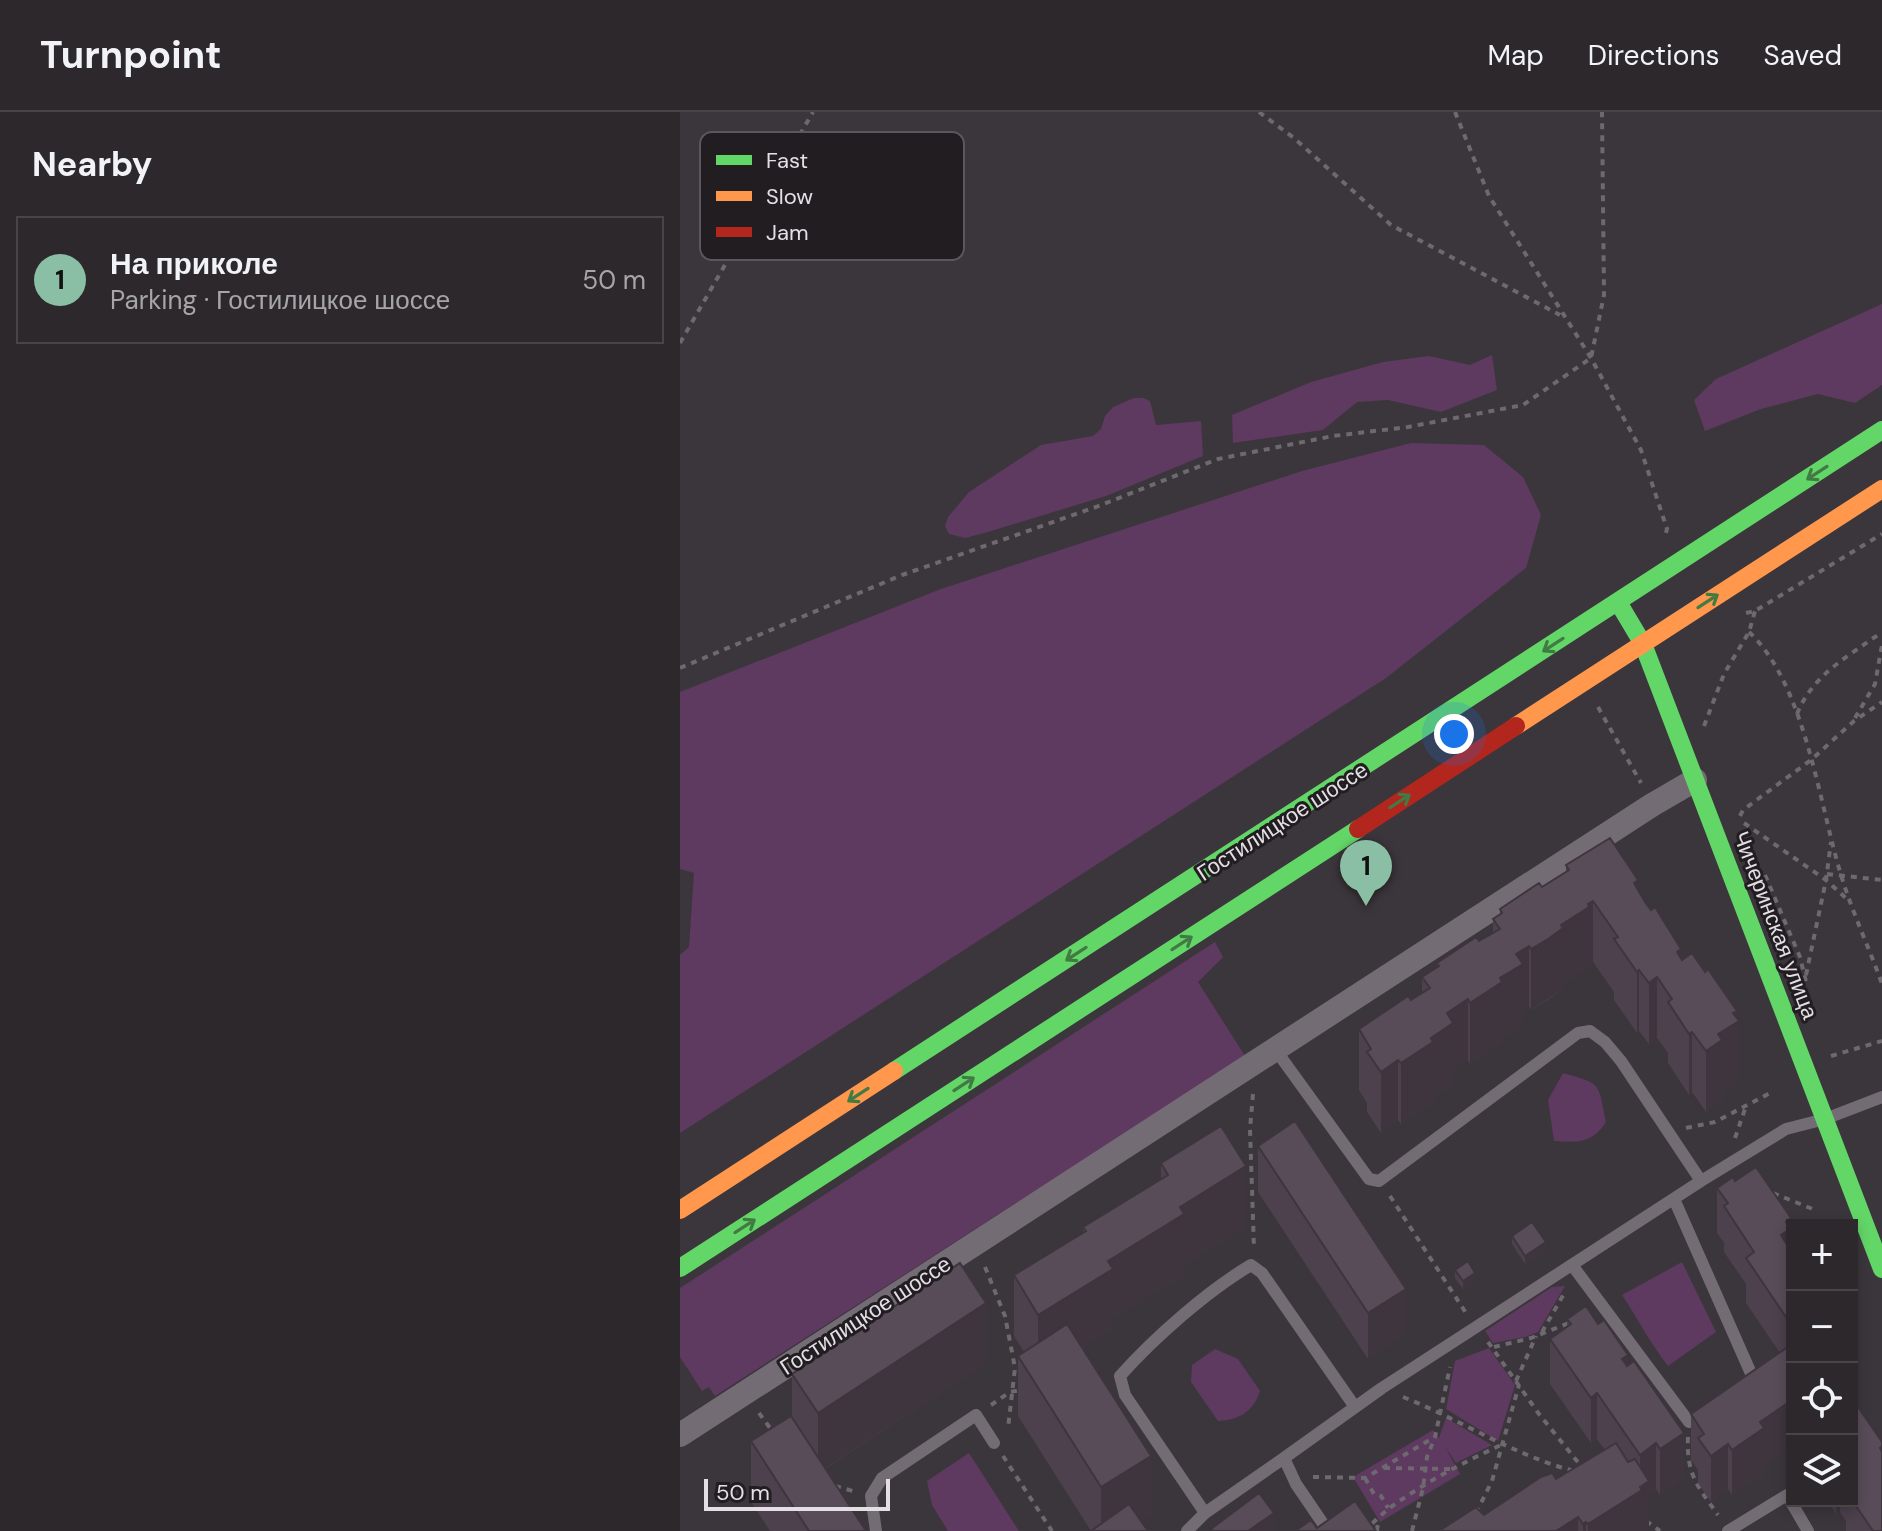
<!DOCTYPE html>
<meta charset="utf-8">
<style>
:root{--surface:#2c282c;--page:#343034;--text:#f1f3f6;--muted:#a6a6a9;--line:#484448;--accent:#8abfa5}
body{margin:0;font-family:"DM Sans",sans-serif;background:var(--page);color:var(--text)}
.controls{position:absolute;right:24px;bottom:24px;display:grid;overflow:hidden;border-radius:0px;box-shadow:0 4px 12px #0003}
.controls button{width:72px;height:72px;display:grid;place-items:center;padding:0;border:0;border-bottom:2px solid var(--line);background:var(--surface);color:var(--text);font:40px sans-serif}
.scale{position:absolute;left:24px;bottom:20px;width:186px;box-sizing:border-box;padding-left:8px;border:4px solid #e4dee5;border-top:0;font-size:22px;line-height:28px;white-space:nowrap;color:#e4dee5;-webkit-text-stroke:6px #211d21;paint-order:stroke}
.you{position:absolute;left:774px;top:622px;width:28px;height:28px;margin:-20px;border:6px solid #fff;border-radius:50%;background:#1a73e8;box-shadow:0 0 0 12px #1a73e833}
.badge{display:grid;place-items:center;width:52px;height:52px;border-radius:50%;background:var(--accent);color:#111;font-size:26px;font-weight:700}
.pin{position:absolute;translate:-50% -66px;filter:drop-shadow(0 2px 4px #0008)}
.pin::after{content:'';position:absolute;top:42px;width:28px;height:24px;background:inherit;clip-path:polygon(0 0,100% 0,50% 100%)}
.list{margin:0;padding:0;list-style:none}
h2{display:flex;justify-content:space-between;align-items:center;height:104px;margin:0;padding:0 32px;font-size:34px}
h2 small{font-size:26px;font-weight:400;color:var(--muted)}
.list li{display:grid;grid-template-columns:52px 1fr auto;gap:24px;align-items:center;box-sizing:border-box;height:128px;margin:0 16px 16px;padding:0 16px;border:2px solid var(--line);border-radius:0px}
.list b{display:block;font-size:30px;white-space:nowrap}
.list p{margin:0;font-size:26px;white-space:nowrap;color:var(--muted)}
.list em{font-size:26px;font-style:normal;color:var(--muted)}
.icon{flex:none;width:44px;height:44px;fill:none;stroke:currentColor;stroke-width:2;stroke-linecap:round;stroke-linejoin:round}
.map{position:relative;flex:none;width:1202px;height:1419px;overflow:hidden}
header{display:flex;align-items:center;gap:48px;box-sizing:border-box;height:112px;padding:0 40px;background:var(--surface);border-bottom:2px solid var(--line)}
header strong{font-size:38px}
nav{display:flex;gap:44px;margin-inline-start:auto;font-size:28px}
main{display:flex}
aside{flex:1;background:var(--surface)}
.map>svg:first-child{display:block}
.green{fill:#5e3960}
.lines{fill:none;stroke-linecap:round;stroke-linejoin:round}
.path{stroke:#6e686f;stroke-width:4;stroke-dasharray:6 6;stroke-linecap:butt}
.lane{stroke:#746c74;stroke-width:12}
.street{stroke:#746c74;stroke-width:24}
.fast{stroke:#63d668;stroke-width:18}
.slow{stroke:#ff974d;stroke-width:18}
.jam{stroke:#b3261e;stroke-width:18}
.wall{fill:#4c414d}
.shaded-wall{fill:#3e353e}
.building{fill:#584c59;stroke:#3e353e;stroke-width:2}
.oneway{stroke:#427a44}
.labels{text-anchor:middle;stroke-width:6;stroke-linejoin:round;paint-order:stroke}
.street-label{font-size:22px;fill:#e4dee5;stroke:#211d21}
.key{fill:#211d21;stroke:#5c575c;stroke-width:2}
.key-label{font-size:22px;fill:#e4dee5}
</style>
<header>
<strong>Turnpoint</strong>
<nav><a>Map</a><a>Directions</a><a>Saved</a></nav>
</header>
<main>
<aside>
<h2>Nearby<small></small></h2>
<ul class="list">
<li><span class="badge">1</span><div><b>На приколе</b><p>Parking · Гостилицкое шоссе</p></div><em>50 m</em></li>
</ul>
</aside>
<div class="map">
<svg width="1202" height="1419" viewBox="0 0 1202 1419">
<rect width="100%" height="100%" fill="#3b363b"/>
<path class="green" d="M 1202,192 L 1202,273 L 1175,291 L 1138,282 L 1081,297 L 1025,319 L 1014,288 L 1036,267 Z
M 812,243 L 817,278 L 761,300 L 708,288 L 677,290 L 643,318 L 553,331 L 552,303 L 631,270 L 703,250 L 749,244 L 790,253 Z
M 454,286 L 463,286 L 470,289 L 476,313 L 521,309 L 523,344 L 426,384 L 308,420 L 285,426 L 269,422 L 265,414 L 268,405 L 289,380 L 361,333 L 413,324 L 421,317 L 425,304 L 433,295 Z
M 731,331 L 804,333 L 843,365 L 861,403 L 846,456 L 706,566 L 0,1021 L 0,843 L 9,835 L 14,761 L 0,757 L 0,580 L 261,477 L 622,359 Z
M 535,830 L 543,845 L 518,870 L 565,944 L 35,1284 L 29,1275 L 22,1279 L 0,1245 L 0,1176 Z
M 883,961 C 922,972 918,970 926,1010 C 913,1031 897,1031 874,1029 L 868,988 Z
M 1002,1150 L 1036,1220 L 988,1254 C 970,1231 958,1207 942,1183 Z
M 885,1174 L 858,1220 L 845,1225 L 813,1231 L 805,1219 L 872,1175 Z
M 809,1236 L 835,1273 L 818,1329 L 766,1297 L 775,1249 Z
M 535,1237 L 558,1247 L 580,1279 C 573,1300 559,1308 538,1309 L 511,1270 L 512,1253 Z
M 766,1306 L 812,1333 L 776,1351 L 765,1335 L 780,1362 L 700,1410 L 673,1365 L 753,1318 L 759,1326 Z
M 289,1341 L 339,1419 L 268,1419 L 252,1393 L 247,1369 Z"/>
<g class="lines">
<path class="path" d="M 579,0 L 614,26 L 711,113 L 880,203
M 775,0 L 809,84 L 911,246 L 961,338 L 987,417 L 985,424
M 0,231 L 133,0
M 1066,501 L 1075,499 L 1202,422
M 1069,520 C 1125,572 1139,691 1161,763 C 1172,800 1189,835 1202,872
M 0,556 L 222,463 L 416,395 L 538,347 L 653,324 L 728,315 L 843,293 L 911,246 L 924,183 L 922,0
M 918,595 L 961,671
M 1117,602 C 1133,562 1169,544 1202,520
M 1175,606 L 1195,572 L 1202,533
M 1024,614 L 1044,562 L 1069,520 L 1075,499
M 1060,704 L 1063,698 L 1131,648 L 1174,609 L 1202,590
M 1064,711 L 1146,768 L 1169,789
M 1147,762 L 1202,768
M 1085,763 L 1120,845 L 1127,874
M 1126,863 L 1146,768 L 1151,730
M 1151,944 L 1202,929
M 573,982 L 570,1017 L 574,1137
M 1006,1016 L 1035,1010 L 1092,980
M 1055,1026 L 1066,994
M 1093,1081 L 1135,1098
M 710,1084 L 786,1201
M 305,1155 L 325,1204 L 335,1256 L 328,1316
M 862,1220 L 885,1180
M 808,1230 L 859,1302 L 901,1354
M 814,1235 L 851,1226 L 889,1211
M 836,1269 L 856,1224
M 723,1285 C 781,1308 833,1343 894,1359
M 311,1293 L 330,1280 L 342,1278
M 79,1301 L 93,1320
M 1008,1325 C 1006,1362 1018,1375 1038,1403
M 323,1344 L 372,1419
M 704,1356 L 771,1357
M 633,1365 L 685,1366 L 753,1326
M 685,1366 L 694,1382 L 701,1384 L 708,1396
M 155,1374 L 173,1379
M 796,1401 L 812,1369 L 839,1273
M 966,1409 L 980,1419
M 683,1419 C 693,1412 701,1402 711,1395 C 744,1371 784,1350 821,1333
M 697,1419 L 698,1409
M 732,1419 L 743,1376 L 747,1345 L 755,1325 L 770,1255"/>
<path class="lane" d="M 595,937 L 689,1067 L 699,1069 L 898,921 L 910,919 L 925,930 L 941,949 L 1021,1069
M 994,1087 L 1073,1266 L 1064,1272
M 892,1153 L 1009,1310 L 1022,1301
M 525,1401 L 445,1283 L 440,1264 C 474,1226 527,1179 571,1153 L 582,1161 L 675,1295
M 196,1419 L 191,1384 L 202,1366 L 296,1303 L 314,1331
M 507,1419 L 525,1401 L 604,1346
M 648,1419 L 616,1372 L 604,1346 L 702,1276 L 1021,1069 L 1106,1017 L 1145,1007 L 1202,985
M 1048,1419 L 1107,1383 L 1128,1419"/>
<path class="street" d="M 0,1323 L 972,693 L 1015,668"/>
<path class="fast" d="M 938,490 L 963,532 L 1202,1157
M 214,959 L 1202,318
M 0,1156 L 678,717"/>
<path class="slow" d="M 836,614 L 1202,377
M 0,1098 L 214,959"/>
<path class="jam" d="M 678,717 L 836,614"/>
</g>
<path class="wall" d="M 886,753 L 958,778 L 1001,847 L 1057,906 L 1059,969 L 1042,981 L 1042,989 L 1026,1000 L 1012,980 L 1009,983 L 988,951 L 988,941 L 977,926 L 969,932 L 959,919 L 957,921 L 934,888 L 934,880 L 913,850 L 909,852 L 909,855 L 883,872 L 883,877 L 868,888 L 851,898 L 849,894 L 843,898 L 843,913 L 822,926 L 822,930 L 790,952 L 788,948 L 773,957 L 773,972 L 753,986 L 753,990 L 721,1012 L 718,1008 L 701,1021 L 687,1000 L 687,991 L 679,978 L 679,917 L 742,881 L 742,865 L 757,855 L 757,851 L 813,821 L 813,807 L 820,802 L 820,797 L 862,775 L 886,760 Z
M 578,1034 L 726,1222 L 688,1247 L 578,1080 Z
M 481,1051 L 566,1115 L 504,1153 L 504,1163 L 433,1206 L 433,1217 L 402,1236 L 471,1404 L 411,1419 L 338,1304 L 338,1244 L 344,1240 L 334,1224 L 334,1163 L 403,1121 L 403,1115 L 481,1068 Z
M 1055,1069 L 1111,1127 L 1112,1334 L 1084,1353 L 1084,1361 L 1052,1383 L 1048,1377 L 1031,1390 L 1018,1371 L 1018,1358 L 1011,1348 L 1011,1302 L 1100,1241 L 1066,1191 L 1066,1172 L 1044,1140 L 1044,1131 L 1037,1121 L 1037,1076 Z
M 832,1124 L 866,1138 L 845,1152 L 832,1132 Z
M 775,1158 L 795,1169 L 783,1177 L 775,1166 Z
M 887,1207 L 918,1212 L 948,1253 L 1004,1366 L 980,1383 L 976,1377 L 969,1382 L 969,1419 L 759,1419 L 804,1403 L 876,1367 L 925,1338 L 917,1327 L 911,1331 L 870,1272 L 870,1227 L 887,1215 Z
M 306,1251 L 145,1357 L 186,1419 L 90,1419 L 71,1390 L 71,1329 L 112,1306 L 112,1262 Z
M 1172,1290 L 1202,1419 L 1166,1419 L 1166,1409 L 1160,1400 L 1156,1402 L 1148,1389 L 1172,1389 Z"/>
<path class="shaded-wall" d="M 913,789 L 913,850 L 909,852 L 909,855 L 883,872 L 883,877 L 851,898 L 851,837 L 881,813 Z
M 849,834 L 849,894 L 843,898 L 843,913 L 822,926 L 822,930 L 790,952 L 790,891 L 836,842 Z
M 959,858 L 959,919 L 957,921 L 957,860 Z
M 977,865 L 977,926 L 969,932 L 969,871 Z
M 788,887 L 788,948 L 773,957 L 773,972 L 753,986 L 753,990 L 721,1012 L 721,951 L 751,926 L 767,901 Z
M 1057,899 L 1057,910 L 1059,909 L 1059,969 L 1042,981 L 1042,989 L 1026,1000 L 1026,939 L 1053,901 Z
M 1012,920 L 1012,980 L 1009,983 L 1009,922 Z
M 718,948 L 718,1008 L 701,1021 L 701,960 Z
M 566,1054 L 566,1115 L 504,1153 L 504,1163 L 433,1206 L 433,1217 L 358,1264 L 358,1203 L 500,1095 Z
M 1111,1106 L 1111,1151 L 1101,1123 L 1106,1110 Z
M 866,1130 L 866,1138 L 845,1152 L 845,1144 Z
M 795,1161 L 795,1169 L 783,1177 L 783,1169 Z
M 726,1177 L 726,1222 L 688,1247 L 688,1201 Z
M 306,1191 L 306,1251 L 138,1361 L 138,1301 Z
M 1112,1206 L 1112,1251 L 1108,1254 L 1108,1208 Z
M 948,1243 L 948,1288 L 942,1247 Z
M 917,1281 L 917,1327 L 911,1331 L 911,1286 Z
M 1112,1288 L 1112,1334 L 1084,1353 L 1084,1361 L 1052,1383 L 1052,1338 L 1080,1310 Z
M 1004,1321 L 1004,1366 L 980,1383 L 980,1337 Z
M 976,1331 L 976,1377 L 969,1382 L 969,1419 L 908,1419 L 908,1412 L 960,1379 L 960,1343 Z
M 1048,1332 L 1048,1377 L 1031,1390 L 1031,1344 Z
M 471,1344 L 471,1404 L 447,1419 L 421,1419 L 421,1375 Z
M 1156,1389 L 1160,1389 L 1160,1400 L 1156,1402 Z
M 594,1401 L 594,1419 L 568,1419 Z
M 898,1405 L 898,1419 L 876,1419 Z
M 906,1410 L 906,1419 L 903,1419 L 903,1412 Z"/>
<path class="building" d="M 930,726 L 958,768 L 954,771 L 965,790 L 971,798 L 975,795 L 1001,837 L 997,840 L 1002,848 L 1012,841 L 1025,860 L 1028,857 L 1057,899 L 1053,901 L 1059,909 L 1038,922 L 1042,928 L 1026,939 L 1012,920 L 1009,922 L 988,890 L 992,887 L 977,865 L 969,871 L 959,858 L 957,860 L 934,827 L 938,825 L 913,789 L 908,792 L 909,795 L 881,813 L 883,816 L 868,827 L 851,837 L 849,834 L 836,842 L 843,852 L 820,866 L 822,870 L 790,891 L 788,887 L 767,901 L 773,911 L 751,926 L 753,930 L 721,951 L 718,948 L 701,960 L 687,940 L 691,937 L 679,917 L 728,884 L 731,888 L 750,876 L 742,865 L 759,854 L 757,851 L 796,825 L 799,829 L 820,817 L 813,807 L 822,801 L 820,797 L 859,771 L 862,775 L 889,758 L 886,753 Z
M 615,1009 L 726,1177 L 688,1201 L 578,1034 Z
M 541,1014 L 566,1054 L 500,1095 L 504,1102 L 428,1149 L 433,1157 L 358,1203 L 334,1163 L 406,1119 L 403,1115 L 488,1063 L 481,1051 Z
M 1076,1055 L 1111,1106 L 1106,1110 L 1110,1117 L 1101,1123 L 1106,1131 L 1111,1127 L 1112,1128 L 1112,1206 L 1108,1208 L 1066,1146 L 1074,1140 L 1044,1094 L 1048,1091 L 1037,1076 L 1053,1065 L 1055,1069 Z
M 852,1110 L 866,1130 L 845,1144 L 832,1124 Z
M 788,1149 L 795,1161 L 783,1169 L 775,1158 Z
M 280,1151 L 306,1191 L 138,1301 L 112,1262 Z
M 906,1194 L 918,1212 L 924,1208 L 948,1243 L 942,1247 L 947,1254 L 954,1249 L 1004,1321 L 980,1337 L 976,1331 L 960,1343 L 917,1281 L 911,1286 L 870,1227 L 891,1212 L 887,1207 Z
M 387,1212 L 471,1344 L 421,1375 L 338,1244 Z
M 1112,1232 L 1112,1288 L 1080,1310 L 1084,1316 L 1052,1338 L 1048,1332 L 1031,1344 L 1018,1326 L 1024,1322 L 1011,1302 Z
M 1174,1289 L 1202,1330 L 1202,1334 L 1200,1336 L 1202,1340 L 1202,1419 L 1193,1419 L 1172,1388 L 1172,1376 L 1174,1374 L 1172,1372 L 1172,1290 Z
M 111,1304 L 186,1419 L 129,1419 L 71,1329 Z
M 936,1331 L 948,1350 L 955,1347 L 969,1369 L 960,1375 L 962,1378 L 908,1412 L 906,1410 L 903,1412 L 898,1405 L 876,1419 L 759,1419 L 796,1395 L 804,1403 L 861,1365 L 872,1361 L 876,1367 Z
M 579,1381 L 594,1401 L 568,1419 L 533,1419 L 531,1417 Z
M 675,1389 L 696,1419 L 615,1419 L 631,1408 L 637,1416 Z
M 449,1392 L 468,1419 L 411,1419 Z"/>
<defs><path id="oneway-shaft" d="M-6 0H5M1.5-3L5.5 0L1.5 3" fill="none" stroke-width="1.6" stroke-linecap="round" stroke-linejoin="round" transform="scale(2)"/></defs>
<g class="oneway">
<use href="#oneway-shaft" transform="translate(1137 361) rotate(147)"/>
<use href="#oneway-shaft" transform="translate(1028 489) rotate(-33)"/>
<use href="#oneway-shaft" transform="translate(873 533) rotate(147)"/>
<use href="#oneway-shaft" transform="translate(720 689) rotate(-33)"/>
<use href="#oneway-shaft" transform="translate(502 831) rotate(-33)"/>
<use href="#oneway-shaft" transform="translate(396 842) rotate(147)"/>
<use href="#oneway-shaft" transform="translate(284 972) rotate(-33)"/>
<use href="#oneway-shaft" transform="translate(178 983) rotate(147)"/>
<use href="#oneway-shaft" transform="translate(65 1114) rotate(-33)"/>
</g>
<g class="labels">
<g class="street-label">
<text transform="translate(602 709) rotate(-33)" y="8">Гостилицкое шоссе</text>
<text transform="translate(1096 813) rotate(69)" y="8">Чичеринская улица</text>
<text transform="translate(185 1203) rotate(-33)" y="8">Гостилицкое шоссе</text>
</g>
</g>
<rect x="20" y="20" width="264" height="128" rx="12" class="key"/>
<rect x="36" y="43" width="36" height="10" fill="#63d668"/>
<rect x="36" y="79" width="36" height="10" fill="#ff974d"/>
<rect x="36" y="115" width="36" height="10" fill="#b3261e"/>
<g class="key-label">
<text x="86" y="56">Fast</text>
<text x="86" y="92">Slow</text>
<text x="86" y="128">Jam</text>
</g>
</svg>
<div class="controls">
<button>+</button>
<button>−</button>
<button><svg class="icon" aria-label="locate" viewBox="0 0 24 24"><circle cx="12" cy="12" r="6"/><path d="M12 2v4M12 18v4M2 12h4M18 12h4"/></svg></button>
<button><svg class="icon" aria-label="layers" viewBox="0 0 24 24"><path d="M12 4l9 5-9 5-9-5zM3 14l9 5 9-5"/></svg></button>
</div>
<div class="scale">50 m</div>
<div class="you"></div>
<div class="pin badge" style="left:686px;top:794px">1</div>
</div>
</main>
